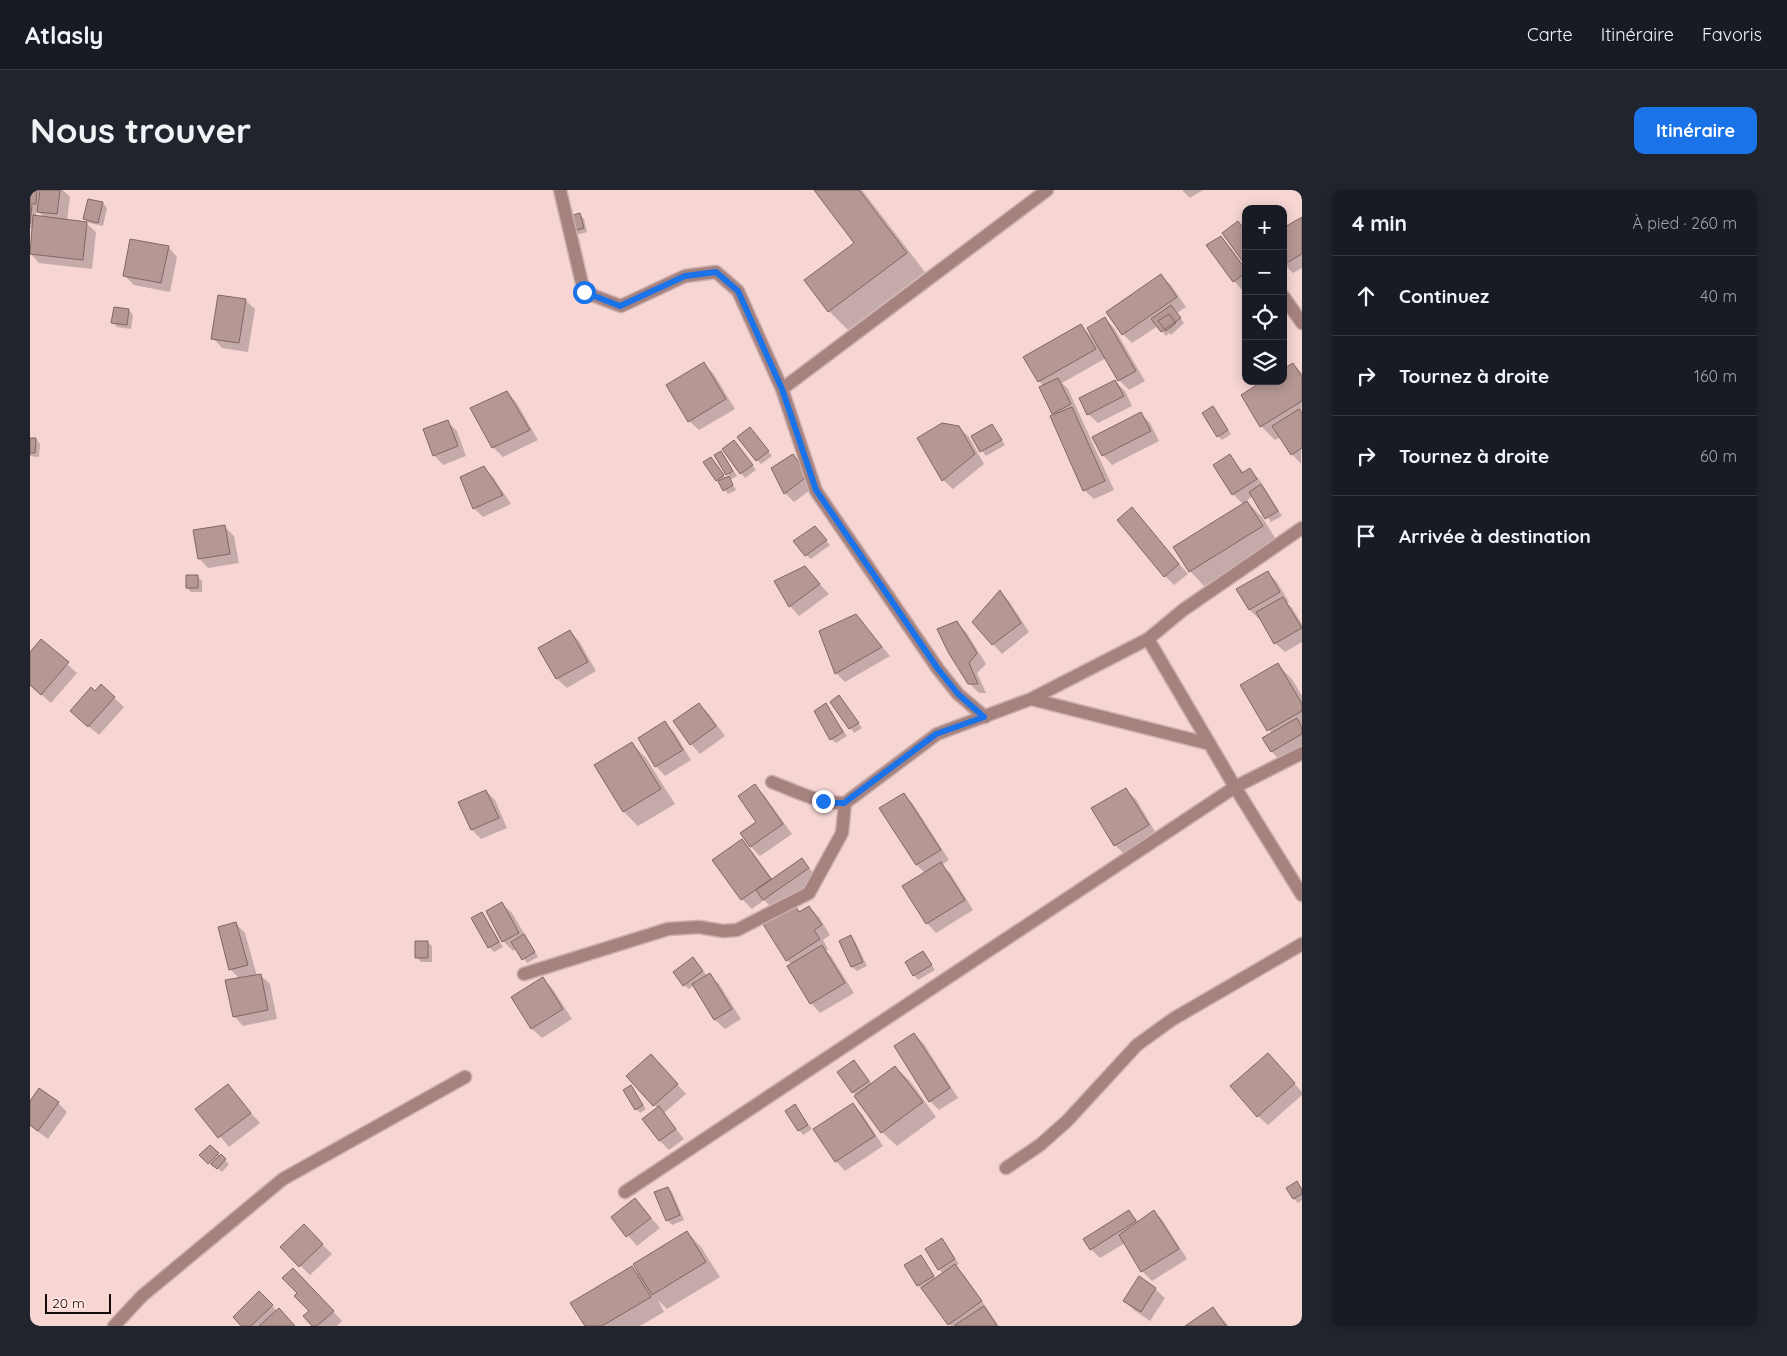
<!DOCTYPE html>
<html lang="fr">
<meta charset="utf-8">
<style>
:root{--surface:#171b24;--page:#20242c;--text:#f1f3f6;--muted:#9ea1a6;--line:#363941;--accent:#1a73e8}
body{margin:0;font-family:Quicksand,sans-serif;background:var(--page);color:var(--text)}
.controls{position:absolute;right:15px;top:15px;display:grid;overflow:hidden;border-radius:10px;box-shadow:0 2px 12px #0003}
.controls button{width:45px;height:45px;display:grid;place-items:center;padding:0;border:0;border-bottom:1px solid var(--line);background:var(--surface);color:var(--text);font:25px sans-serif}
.scale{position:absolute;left:15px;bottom:12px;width:66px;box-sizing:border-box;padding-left:5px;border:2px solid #140a09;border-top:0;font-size:14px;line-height:18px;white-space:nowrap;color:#140a09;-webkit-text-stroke:4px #ffe4e2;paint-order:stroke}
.stop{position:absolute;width:15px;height:15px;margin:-11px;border:4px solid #1a73e8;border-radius:50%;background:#fff}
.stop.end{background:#1a73e8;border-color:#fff;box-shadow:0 1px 5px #0008}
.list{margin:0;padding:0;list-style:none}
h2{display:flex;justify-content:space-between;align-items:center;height:65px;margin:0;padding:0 20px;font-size:21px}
h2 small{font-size:16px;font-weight:400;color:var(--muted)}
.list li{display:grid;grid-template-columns:32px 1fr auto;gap:15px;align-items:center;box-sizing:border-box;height:80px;padding:0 20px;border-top:1px solid var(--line)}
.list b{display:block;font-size:19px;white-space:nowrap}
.list em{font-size:16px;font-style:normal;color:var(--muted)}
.icon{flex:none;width:28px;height:28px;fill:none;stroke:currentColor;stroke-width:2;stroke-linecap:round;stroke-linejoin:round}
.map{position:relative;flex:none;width:1272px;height:1136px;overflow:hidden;border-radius:10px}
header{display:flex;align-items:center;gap:30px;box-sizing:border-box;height:70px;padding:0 25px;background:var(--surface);border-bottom:1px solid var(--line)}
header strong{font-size:24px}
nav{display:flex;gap:28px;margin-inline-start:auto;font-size:18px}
.intro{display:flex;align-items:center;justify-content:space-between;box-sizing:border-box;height:120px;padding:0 30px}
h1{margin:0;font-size:35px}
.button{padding:12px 22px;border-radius:10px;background:var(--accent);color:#fff;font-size:18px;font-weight:700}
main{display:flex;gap:30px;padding:0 30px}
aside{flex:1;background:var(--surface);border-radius:10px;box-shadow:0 2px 12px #0003}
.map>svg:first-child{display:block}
.shadow{fill:#0003;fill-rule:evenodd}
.building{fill:#b59794;stroke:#826664}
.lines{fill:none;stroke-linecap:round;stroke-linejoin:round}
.minor-casing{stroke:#cdb0af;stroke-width:15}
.minor{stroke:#a6827f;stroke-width:12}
.route{stroke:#1a73e8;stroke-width:6}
</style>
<header>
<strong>Atlasly</strong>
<nav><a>Carte</a><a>Itinéraire</a><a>Favoris</a></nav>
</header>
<div class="intro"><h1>Nous trouver</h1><a class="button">Itinéraire</a></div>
<main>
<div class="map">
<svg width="1272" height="1136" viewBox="0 0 1272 1136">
<rect width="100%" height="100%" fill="#f6d5d3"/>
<path class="shadow" d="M 0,0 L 33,0 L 40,7 L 37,31 L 56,33 L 66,42 L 62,79 L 9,73 L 0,63 L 3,38 L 0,38 ZM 6,22 L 10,23 L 15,28 L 6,27 Z
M 786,0 L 832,0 L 895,82 L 818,140 L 799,121 L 826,53 Z
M 1152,0 L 1173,0 L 1160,8 Z
M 59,10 L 73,13 L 77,18 L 73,36 L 59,33 L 54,29 Z
M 549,24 L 554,29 L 557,42 L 542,46 Z
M 1272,28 L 1272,78 L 1263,83 L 1253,73 Z
M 1190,47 L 1200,57 L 1216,79 L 1216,99 L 1213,101 L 1204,91 Z
M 138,57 L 147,67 L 140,102 L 104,95 L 94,85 Z
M 1131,86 L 1141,95 L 1156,117 L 1147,123 L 1154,133 L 1141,145 L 1139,143 L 1136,146 L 1128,136 L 1102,153 L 1093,144 Z
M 215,110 L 225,119 L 218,162 L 192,158 L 183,148 Z
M 99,120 L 103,125 L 101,139 L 87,137 L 83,132 Z
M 1075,129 L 1084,138 L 1115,191 L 1099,200 L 1089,190 L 1076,168 L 1032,193 L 1038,199 L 1084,300 L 1064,309 L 1054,300 L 1026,225 L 1023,223 L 1013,196 L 1009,191 L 1051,136 L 1064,149 Z
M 674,174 L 683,183 L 705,219 L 669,240 L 659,231 Z
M 1263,174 L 1272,183 L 1271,274 L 1262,264 L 1251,247 L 1245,250 L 1231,236 Z
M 1085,191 L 1095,201 L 1102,216 L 1068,233 L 1058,224 Z
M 477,202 L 486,212 L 508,250 L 473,267 L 463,257 Z
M 1183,218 L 1201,244 L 1192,250 L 1188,246 Z
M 1111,224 L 1120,233 L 1129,251 L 1082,275 L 1073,265 Z
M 417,231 L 427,241 L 436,266 L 413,275 L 404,265 Z
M 962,235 L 975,255 L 956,266 L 942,247 Z
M 929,237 L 939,247 L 954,274 L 923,299 L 913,290 Z
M 724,243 L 742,266 L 731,274 L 727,270 Z
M 0,249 L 6,249 L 10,254 L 9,267 L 0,266 Z
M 704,251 L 726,280 L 715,288 L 694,259 Z
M 691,262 L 707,286 L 700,290 L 706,300 L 698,304 L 687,290 L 685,273 L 696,288 L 700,287 L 686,265 Z
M 763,266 L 772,275 L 786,296 L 764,312 L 755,303 Z
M 1200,266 L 1214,283 L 1219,280 L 1229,289 L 1252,326 L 1241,332 L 1223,306 L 1216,311 L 1232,327 L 1247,351 L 1174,396 L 1160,381 L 1214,315 L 1203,304 Z
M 454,278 L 463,287 L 481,314 L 453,327 L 444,318 Z
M 1102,319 L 1158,384 L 1144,395 L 1135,386 Z
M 194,336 L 204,346 L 209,373 L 178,378 L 169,368 Z
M 789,342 L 800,355 L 781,369 L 776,365 Z
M 775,378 L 799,404 L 769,426 L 760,416 L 746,392 Z
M 1238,383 L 1247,392 L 1259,412 L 1257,413 L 1262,418 L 1272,434 L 1272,452 L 1255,462 L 1245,453 L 1231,428 L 1229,429 L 1220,420 L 1208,400 Z
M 167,386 L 172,391 L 172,402 L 161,402 L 157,398 Z
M 970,402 L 979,411 L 999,442 L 972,464 L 943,432 Z
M 826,425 L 860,466 L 815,492 L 806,483 Z
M 927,433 L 936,442 L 956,474 L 947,483 L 956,503 L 949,503 L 939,493 Z
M 540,441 L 549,451 L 566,481 L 537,498 L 527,489 L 510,458 Z
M 11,451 L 47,483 L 21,513 L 0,495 L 0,463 Z
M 1248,475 L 1262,489 L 1272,506 L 1272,559 L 1251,571 L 1242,562 L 1242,544 L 1212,495 Z
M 71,496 L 94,517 L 69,545 L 51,530 L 65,502 Z
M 809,507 L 832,538 L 824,543 L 801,512 Z
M 669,514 L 679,524 L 695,546 L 670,564 L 661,554 Z
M 796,515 L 817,546 L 806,553 L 801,549 Z
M 635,533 L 644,542 L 661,570 L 635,586 L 626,576 Z
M 602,554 L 616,568 L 645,614 L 608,636 L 594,622 L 565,576 Z
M 725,596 L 734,605 L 762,644 L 730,666 L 721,657 L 712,644 L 728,632 Z
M 1096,600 L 1106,609 L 1127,645 L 1094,664 L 1085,655 Z
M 456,601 L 465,610 L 477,638 L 451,649 L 442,640 Z
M 874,604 L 883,614 L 919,670 L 911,675 L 920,683 L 943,720 L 906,743 L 897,733 L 895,683 L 887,675 L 851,619 Z
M 711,650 L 721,660 L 743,690 L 772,670 L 788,688 L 743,719 L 734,710 L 722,719 L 712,709 L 684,671 Z
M 472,714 L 482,723 L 508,767 L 497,773 L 487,758 L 483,761 L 473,751 Z
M 764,716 L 771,722 L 779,717 L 789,727 L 800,745 L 793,750 L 798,759 L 796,761 L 801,766 L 824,803 L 790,823 L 781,813 L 758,777 L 762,775 L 757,770 Z
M 452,724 L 456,728 L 473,757 L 464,762 L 459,757 Z
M 206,734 L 215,743 L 227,786 L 230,785 L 240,794 L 247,829 L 213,836 L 204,826 L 210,789 L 200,779 Z
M 820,747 L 825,751 L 837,776 L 827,781 L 822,777 L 810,752 Z
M 397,752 L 402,756 L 402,772 L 391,772 L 387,767 Z
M 893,763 L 905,780 L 888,790 L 884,785 Z
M 667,773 L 677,786 L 679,785 L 689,794 L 711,829 L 695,839 L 685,830 L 664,795 L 659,799 L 654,795 Z
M 513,789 L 522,798 L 542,829 L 512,848 L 502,839 L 483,807 Z
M 884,844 L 894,854 L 928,908 L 909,920 L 900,911 Z
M 823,871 L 842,894 L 865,877 L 880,891 L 906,927 L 867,956 L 852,942 L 823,902 Z
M 1247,874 L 1272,902 L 1272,905 L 1238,935 L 1228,926 Z
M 630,875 L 656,904 L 634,923 L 654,949 L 639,960 L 630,951 L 614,929 L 628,919 L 624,915 Z
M 198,896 L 230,933 L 199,957 L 167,919 Z
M 601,897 L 616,919 L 610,923 L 606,919 Z
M 0,913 L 28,913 L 37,922 L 18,949 L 0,936 Z
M 822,914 L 832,924 L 853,956 L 815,981 L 806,971 L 785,939 Z
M 765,916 L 782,939 L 773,945 L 769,940 Z
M 180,956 L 199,974 L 192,982 L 185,976 L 183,977 L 171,965 Z
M 1267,993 L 1272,999 L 1272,1010 L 1268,1013 L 1264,1009 Z
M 638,998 L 642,1002 L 654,1030 L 642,1035 L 637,1030 L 626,1003 Z
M 605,1009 L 630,1038 L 607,1056 L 582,1027 Z
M 1124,1021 L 1133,1031 L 1157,1069 L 1122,1091 L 1112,1081 L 1095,1053 L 1070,1068 L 1061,1059 L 1099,1022 L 1109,1032 Z
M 274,1036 L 302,1064 L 280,1085 L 252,1058 Z
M 657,1042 L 671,1057 L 690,1087 L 637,1119 L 628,1110 L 634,1122 L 610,1136 L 556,1136 L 602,1077 L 610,1085 Z
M 912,1050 L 929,1074 L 925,1076 L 934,1085 L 969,1136 L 921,1136 L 893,1099 L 892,1100 L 888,1095 L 891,1066 L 906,1089 L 913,1084 L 909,1079 Z
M 273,1089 L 312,1131 L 307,1136 L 284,1136 L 280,1121 L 269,1104 Z
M 1125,1099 L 1135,1108 L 1120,1131 L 1104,1120 L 1094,1111 Z
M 229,1103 L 247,1121 L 264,1136 L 213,1136 Z
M 1183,1119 L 1199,1136 L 1158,1136 Z"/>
<path class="building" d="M 0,0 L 7,0 L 6,14 L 0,14 Z
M 10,0 L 30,0 L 27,24 L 7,22 Z
M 784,0 L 829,0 L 877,63 L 798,122 L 774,90 L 824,53 Z
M 58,9 L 73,12 L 68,33 L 53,29 Z
M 0,16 L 2,16 L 0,34 Z
M 550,23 L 554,38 L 537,43 L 533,28 Z
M 3,25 L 57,32 L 53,70 L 0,64 Z
M 1272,27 L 1272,64 L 1253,75 L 1253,38 Z
M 1208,31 L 1216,42 L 1216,76 L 1192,43 Z
M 1191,46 L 1216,80 L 1216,83 L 1203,92 L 1176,55 Z
M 100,49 L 139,56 L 131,93 L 93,86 Z
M 1131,84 L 1147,107 L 1092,145 L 1076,122 Z
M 188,105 L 216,109 L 209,153 L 181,149 Z
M 1141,115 L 1151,128 L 1131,142 L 1121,129 Z
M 84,117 L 99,119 L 97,135 L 81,133 Z
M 1139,124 L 1146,133 L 1136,141 L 1128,131 Z
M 1075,127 L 1106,181 L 1088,191 L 1057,138 Z
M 1051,134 L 1066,159 L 1008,192 L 993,167 Z
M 674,172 L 696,209 L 658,232 L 636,195 Z
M 1263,173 L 1272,187 L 1272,211 L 1230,237 L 1211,205 L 1233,191 L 1253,191 L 1253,179 Z
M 1028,188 L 1041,214 L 1022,224 L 1009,197 Z
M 1085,190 L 1094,206 L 1057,225 L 1049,208 Z
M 477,201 L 500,240 L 462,258 L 440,218 Z
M 1183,216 L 1198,240 L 1187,247 L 1172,223 Z
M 1042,217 L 1075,291 L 1053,301 L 1020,226 Z
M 1269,219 L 1272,223 L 1272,258 L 1261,265 L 1242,236 Z
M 1111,222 L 1121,241 L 1072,266 L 1062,247 Z
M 418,230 L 428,256 L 403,266 L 393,239 Z
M 912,233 L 929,236 L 945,264 L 912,291 L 887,248 Z
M 962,234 L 972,250 L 950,262 L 941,246 Z
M 720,237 L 739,261 L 726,271 L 707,247 Z
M 0,248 L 6,248 L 5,263 L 0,263 Z
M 704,250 L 723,275 L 710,284 L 692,259 Z
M 691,261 L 703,281 L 696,285 L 684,265 Z
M 763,264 L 778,286 L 754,304 L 741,278 Z
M 1200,264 L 1212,283 L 1220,278 L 1227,289 L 1202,305 L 1183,275 Z
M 681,267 L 694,285 L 686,291 L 673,272 Z
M 454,276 L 473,305 L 443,319 L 430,287 Z
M 699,286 L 703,295 L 693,301 L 688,291 Z
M 1231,294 L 1248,321 L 1235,329 L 1219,302 Z
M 1217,311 L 1233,336 L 1159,382 L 1143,357 Z
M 1102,317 L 1149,374 L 1134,387 L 1087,330 Z
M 195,335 L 200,364 L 168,369 L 163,340 Z
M 785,336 L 797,350 L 775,366 L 763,351 Z
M 775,376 L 790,394 L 759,417 L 744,391 Z
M 1238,381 L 1250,402 L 1219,420 L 1206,399 Z
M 156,385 L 168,385 L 168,398 L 156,398 Z
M 970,400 L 991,433 L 962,455 L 942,432 Z
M 1253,407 L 1272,438 L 1244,454 L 1226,422 Z
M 826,424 L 852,457 L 805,484 L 789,441 Z
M 927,431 L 947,463 L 939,473 L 948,494 L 938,494 L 918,462 L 907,439 Z
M 540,440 L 558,472 L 526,489 L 508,458 Z
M 11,449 L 39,472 L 11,505 L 0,495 L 0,462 Z
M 1248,473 L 1272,514 L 1272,521 L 1237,541 L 1210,495 Z
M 71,494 L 85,507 L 58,537 L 40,521 L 61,497 L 65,501 Z
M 809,505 L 829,533 L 819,539 L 800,512 Z
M 669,513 L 686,536 L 660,555 L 643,531 Z
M 796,513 L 813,542 L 800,550 L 784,521 Z
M 1267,528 L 1272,538 L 1272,544 L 1241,562 L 1232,548 Z
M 635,531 L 653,560 L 625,577 L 608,548 Z
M 602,552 L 631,599 L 593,622 L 564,575 Z
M 725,594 L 753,634 L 720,657 L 710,643 L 726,632 L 708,606 Z
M 1096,598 L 1119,635 L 1084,656 L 1061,618 Z
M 456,600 L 469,628 L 441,640 L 428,612 Z
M 874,603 L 911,660 L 886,675 L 849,618 Z
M 712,649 L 741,689 L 711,710 L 682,670 Z
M 772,668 L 779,678 L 733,710 L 726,700 Z
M 911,672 L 935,710 L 896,734 L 872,696 Z
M 472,712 L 489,743 L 472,752 L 456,721 Z
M 764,714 L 769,722 L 779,716 L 792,735 L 784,740 L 790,749 L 756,771 L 733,734 Z
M 452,722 L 469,752 L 458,758 L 441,728 Z
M 206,732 L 218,775 L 199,780 L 188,737 Z
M 494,744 L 505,762 L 492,770 L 481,752 Z
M 821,745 L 833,772 L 821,777 L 809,751 Z
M 385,751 L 398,751 L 398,768 L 385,768 Z
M 792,755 L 815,793 L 780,814 L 757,776 Z
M 893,761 L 902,775 L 883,786 L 875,772 Z
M 663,767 L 673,781 L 653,796 L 643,782 Z
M 680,783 L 702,819 L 684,830 L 662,794 Z
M 231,784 L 238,820 L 203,827 L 195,790 Z
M 513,787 L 533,819 L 501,839 L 481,807 Z
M 884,843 L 920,898 L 899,912 L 864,856 Z
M 1238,863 L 1265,893 L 1227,927 L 1200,896 Z
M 621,864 L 648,894 L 623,916 L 596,886 Z
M 824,870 L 839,891 L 822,903 L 807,882 Z
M 865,876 L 893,912 L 851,943 L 824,906 Z
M 198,894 L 221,923 L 188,948 L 165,919 Z
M 601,895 L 613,915 L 605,920 L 593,900 Z
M 9,898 L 29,912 L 8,941 L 0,935 L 0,911 Z
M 823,913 L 845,946 L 805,972 L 783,939 Z
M 765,914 L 778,935 L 768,941 L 755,921 Z
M 629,916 L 646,939 L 629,951 L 612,929 Z
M 180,955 L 189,963 L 178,974 L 169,965 Z
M 191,964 L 196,969 L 187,979 L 181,974 Z
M 1267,991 L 1272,1000 L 1272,1004 L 1263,1009 L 1256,998 Z
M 638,997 L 650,1025 L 636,1031 L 624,1002 Z
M 605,1008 L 621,1028 L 596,1047 L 581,1027 Z
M 1099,1020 L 1106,1031 L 1060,1060 L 1053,1049 Z
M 1124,1020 L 1149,1059 L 1111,1082 L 1089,1045 Z
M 274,1034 L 293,1054 L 269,1077 L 250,1057 Z
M 657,1041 L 676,1072 L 622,1105 L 603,1074 Z
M 912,1048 L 925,1069 L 908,1080 L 895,1059 Z
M 891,1065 L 904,1086 L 887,1096 L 874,1075 Z
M 925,1074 L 952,1111 L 918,1135 L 891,1098 Z
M 602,1076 L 621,1107 L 572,1136 L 555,1136 L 540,1113 Z
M 263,1078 L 304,1121 L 287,1136 L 282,1136 L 273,1126 L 279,1121 L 264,1106 L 267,1103 L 252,1088 Z
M 1109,1086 L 1126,1098 L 1111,1122 L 1093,1111 Z
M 229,1101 L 243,1115 L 221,1136 L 211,1136 L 203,1127 Z
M 954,1116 L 967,1136 L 926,1136 L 925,1135 Z
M 1183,1117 L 1196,1136 L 1155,1136 Z
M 249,1118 L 265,1136 L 229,1136 Z"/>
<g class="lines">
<g class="minor-casing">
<path id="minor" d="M 530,0 L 554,102 L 591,116 L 655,86 L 686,82 L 708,101 L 752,199 L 786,301 L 908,479 L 928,504 L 955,527
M 1253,106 L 1272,133
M 752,199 L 1017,0
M 1118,449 L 1205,597 L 1272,705
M 1001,509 L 1180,554
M 742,592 C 765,601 790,614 815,613 L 907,544 L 1001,509 L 1118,449 L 1153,420 L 1272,338
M 494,784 L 638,739 L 669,737 L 693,741 L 707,740 L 779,703 L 812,643 L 815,613
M 976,978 L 1010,955 L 1037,931 L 1107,855 L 1143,829 L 1272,754
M 595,1002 L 1205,597 L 1272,563
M 84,1136 L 112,1106 L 253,989 L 435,887"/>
</g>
<use href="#minor" class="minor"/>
</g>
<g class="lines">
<path class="route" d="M 554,102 L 590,116 L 655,86 L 686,82 L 708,101 L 752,199 L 786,300 L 908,479 L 928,504 L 954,527 L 906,544 L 814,613 L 805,613 L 793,611"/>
</g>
</svg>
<div class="controls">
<button>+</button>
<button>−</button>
<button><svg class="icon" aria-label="locate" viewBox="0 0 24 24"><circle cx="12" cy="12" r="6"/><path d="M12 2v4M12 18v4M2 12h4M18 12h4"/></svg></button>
<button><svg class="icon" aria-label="layers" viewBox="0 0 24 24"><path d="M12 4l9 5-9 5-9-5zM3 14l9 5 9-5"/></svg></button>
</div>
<div class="scale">20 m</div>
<div class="stop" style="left:554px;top:102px"></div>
<div class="stop end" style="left:793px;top:611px"></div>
</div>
<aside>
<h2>4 min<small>À pied · 260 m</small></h2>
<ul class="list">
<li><svg class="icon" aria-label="ahead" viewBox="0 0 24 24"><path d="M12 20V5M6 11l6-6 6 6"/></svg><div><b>Continuez</b></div><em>40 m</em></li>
<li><svg class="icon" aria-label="right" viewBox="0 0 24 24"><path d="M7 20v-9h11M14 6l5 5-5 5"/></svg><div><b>Tournez à droite</b></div><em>160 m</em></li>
<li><svg class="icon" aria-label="right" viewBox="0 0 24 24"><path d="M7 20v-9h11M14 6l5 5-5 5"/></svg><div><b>Tournez à droite</b></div><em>60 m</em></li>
<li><svg class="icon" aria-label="arrive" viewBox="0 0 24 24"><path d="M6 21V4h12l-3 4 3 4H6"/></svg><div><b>Arrivée à destination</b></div></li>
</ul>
</aside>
</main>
